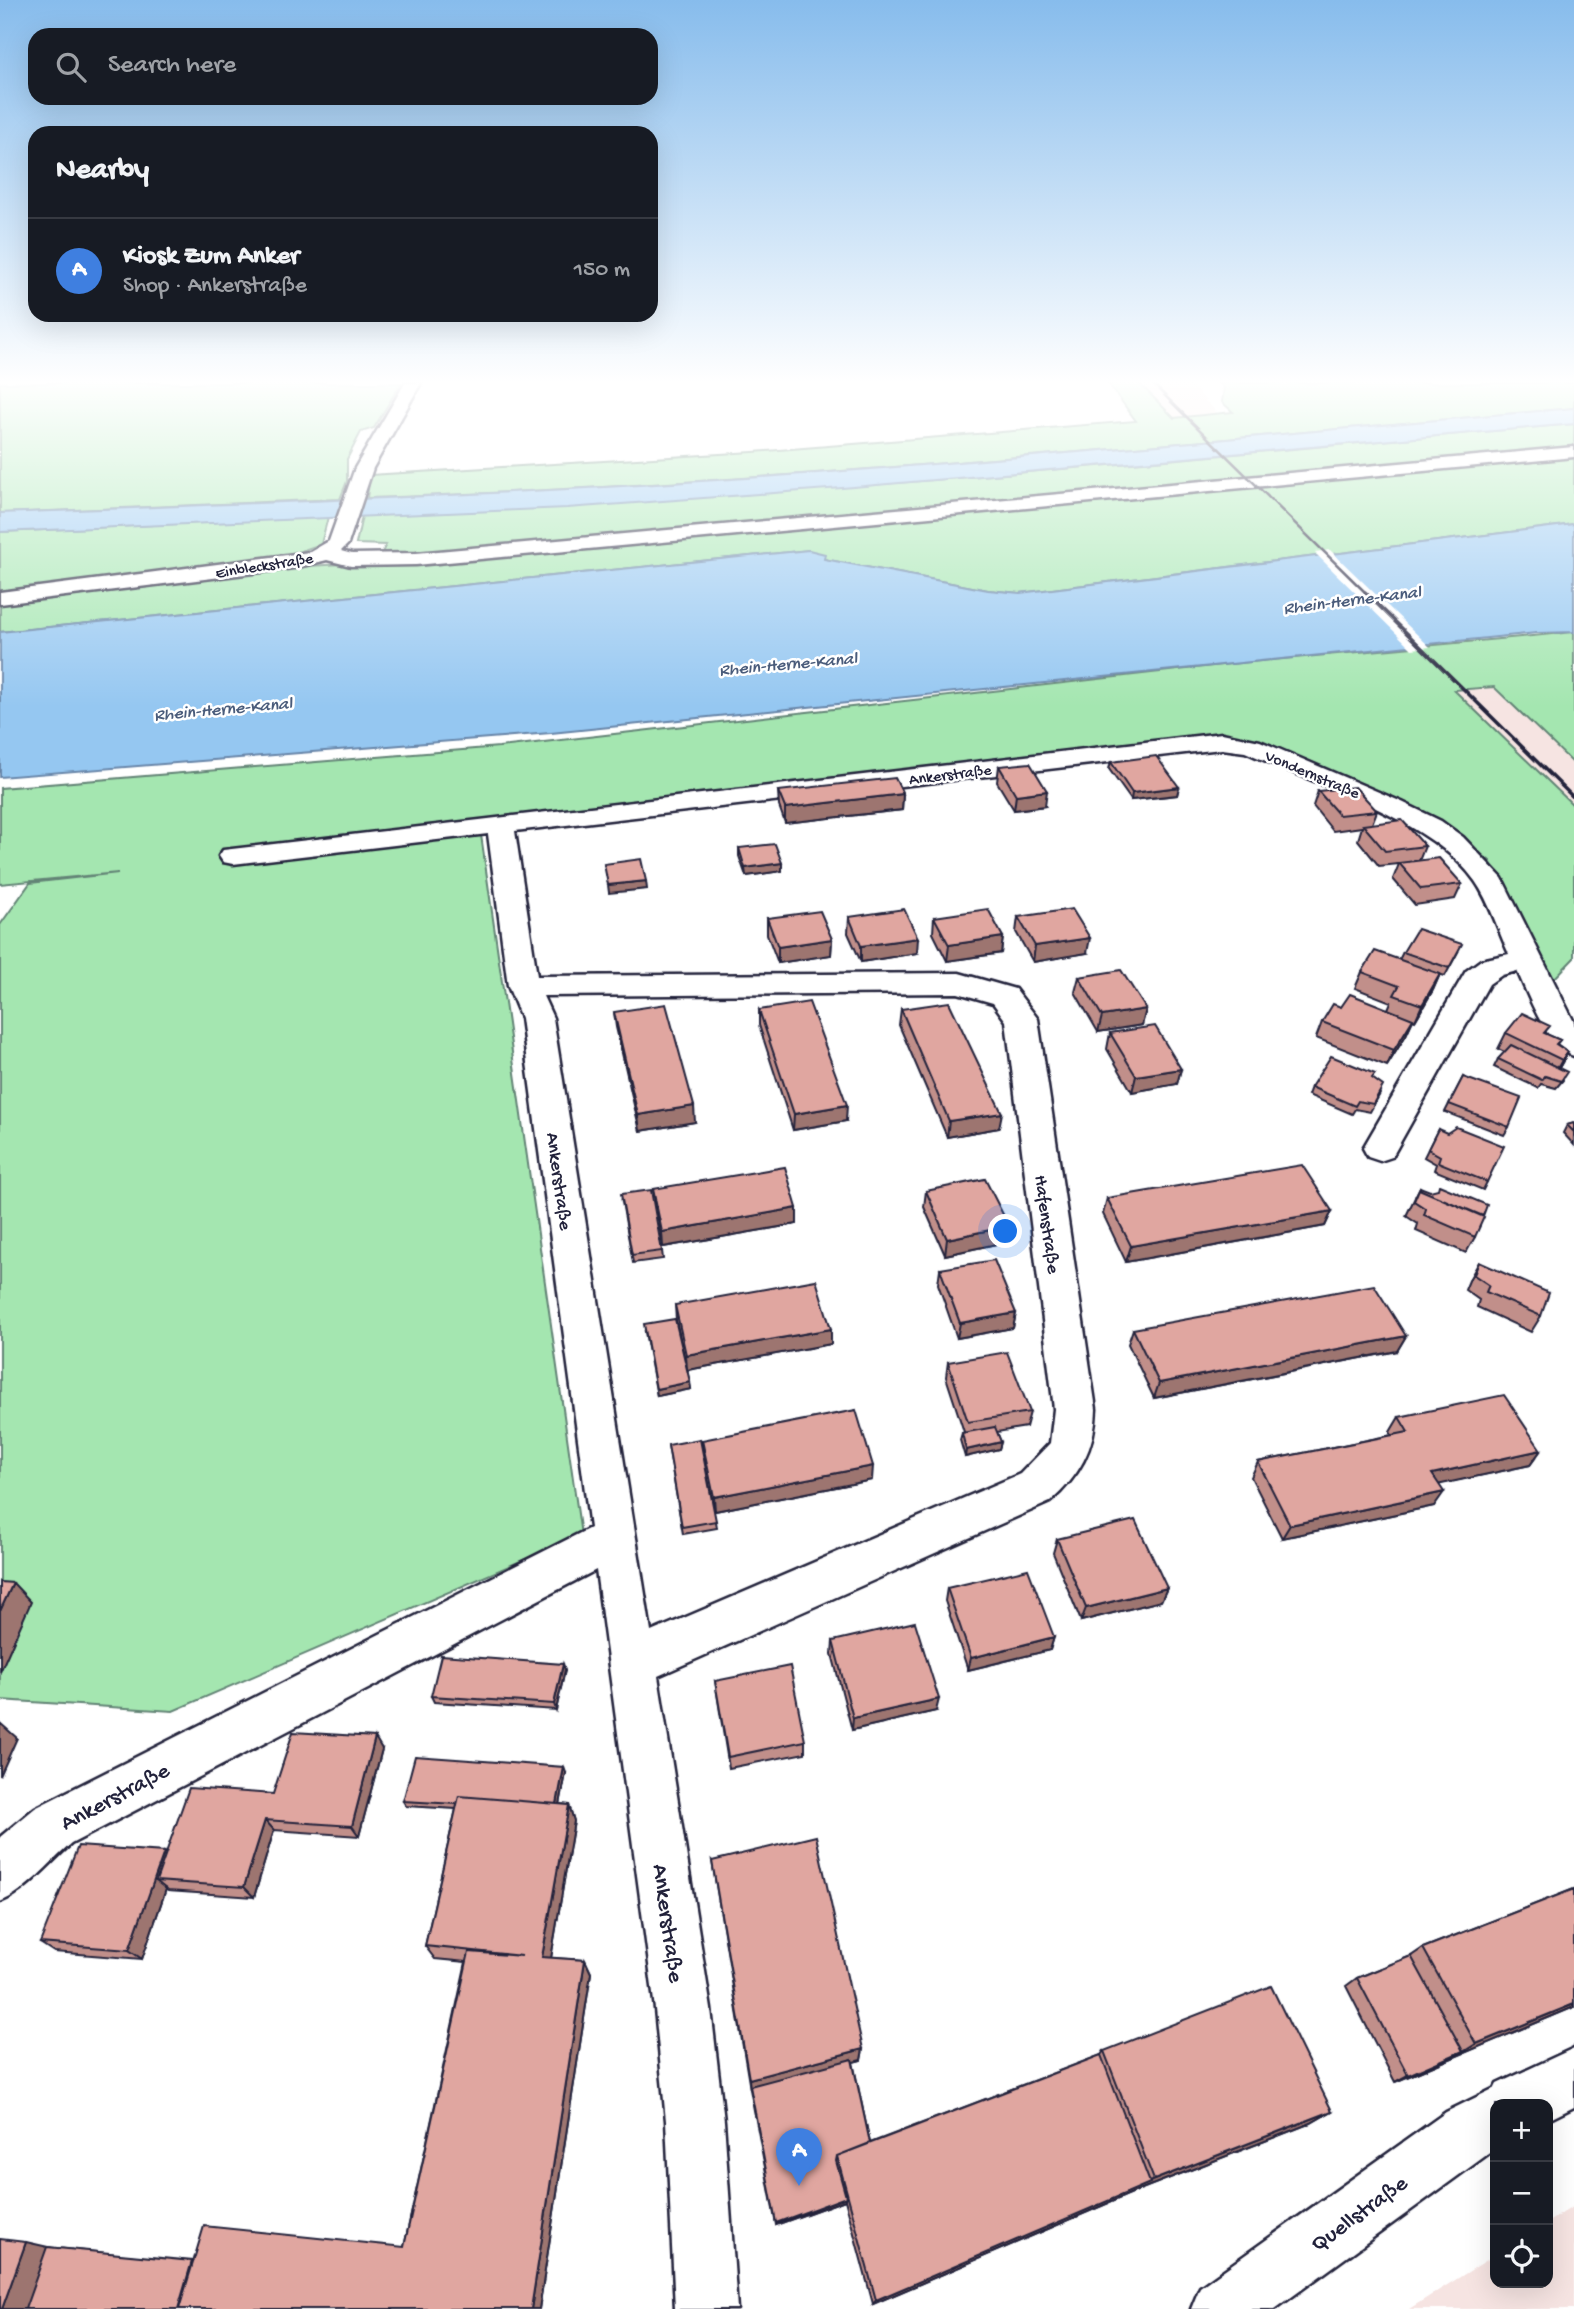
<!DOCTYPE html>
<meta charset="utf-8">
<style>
:root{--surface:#171b24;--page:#242831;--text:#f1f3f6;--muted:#9ea1a6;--line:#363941;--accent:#ea580c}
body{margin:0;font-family:"Gochi Hand",sans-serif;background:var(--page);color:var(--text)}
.controls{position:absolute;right:21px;bottom:21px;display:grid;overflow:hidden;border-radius:14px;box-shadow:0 7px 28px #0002}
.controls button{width:63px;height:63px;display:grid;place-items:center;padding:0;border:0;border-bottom:2px solid var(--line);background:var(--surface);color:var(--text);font:35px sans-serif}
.you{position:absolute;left:1006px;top:1232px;width:24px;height:24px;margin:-18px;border:5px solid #fff;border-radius:50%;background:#1a73e8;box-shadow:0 0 0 10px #1a73e833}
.badge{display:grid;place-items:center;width:46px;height:46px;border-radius:50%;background:var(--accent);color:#fff;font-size:23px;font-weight:700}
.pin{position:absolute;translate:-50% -58px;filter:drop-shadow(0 2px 4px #0008)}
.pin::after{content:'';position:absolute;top:37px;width:24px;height:21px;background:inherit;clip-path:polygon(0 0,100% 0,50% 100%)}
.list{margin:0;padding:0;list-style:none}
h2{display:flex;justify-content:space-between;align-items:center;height:91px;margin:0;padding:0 28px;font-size:30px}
h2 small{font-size:23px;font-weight:400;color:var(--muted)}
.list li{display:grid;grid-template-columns:46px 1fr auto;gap:21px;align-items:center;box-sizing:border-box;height:105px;padding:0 28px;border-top:2px solid var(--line)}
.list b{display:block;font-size:26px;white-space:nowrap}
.list p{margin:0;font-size:23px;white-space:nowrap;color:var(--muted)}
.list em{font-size:23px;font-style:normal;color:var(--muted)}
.icon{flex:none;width:38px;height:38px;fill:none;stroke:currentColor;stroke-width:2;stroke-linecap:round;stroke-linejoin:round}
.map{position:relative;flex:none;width:1574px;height:2309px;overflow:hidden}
.search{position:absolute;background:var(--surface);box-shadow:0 7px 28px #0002;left:28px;top:28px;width:630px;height:77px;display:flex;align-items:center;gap:18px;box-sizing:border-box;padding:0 24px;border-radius:21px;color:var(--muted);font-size:26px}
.panel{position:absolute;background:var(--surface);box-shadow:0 7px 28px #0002;left:28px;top:126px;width:630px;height:196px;border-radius:21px}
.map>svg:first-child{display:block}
.built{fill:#f6e4e2}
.green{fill:#a4e6b0;stroke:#638476;stroke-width:2}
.water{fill:#95c7f1;stroke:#6785a8;stroke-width:2}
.pier{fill:#fff}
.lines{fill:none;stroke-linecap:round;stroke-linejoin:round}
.street-casing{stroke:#22223b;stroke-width:5}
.street{fill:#fff;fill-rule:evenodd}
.rail-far1{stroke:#22223b;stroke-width:2.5}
.rail{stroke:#22223b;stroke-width:3.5}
.wall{fill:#c18f8a;stroke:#22223b;stroke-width:2}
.shaded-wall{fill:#9d7470;stroke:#22223b;stroke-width:2}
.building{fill:#e0a6a0;stroke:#22223b;stroke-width:2}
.labels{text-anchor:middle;stroke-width:5;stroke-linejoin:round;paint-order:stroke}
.far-street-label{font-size:16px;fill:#22223b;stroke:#fff}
.far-water-label{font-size:18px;font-style:italic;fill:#4a5c7b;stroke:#fff}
.street-label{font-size:19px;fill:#22223b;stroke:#fff}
.near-street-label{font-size:23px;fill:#22223b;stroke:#fff}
</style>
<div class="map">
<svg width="1574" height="2309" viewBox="0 0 1574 2309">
<rect width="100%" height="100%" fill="#fff"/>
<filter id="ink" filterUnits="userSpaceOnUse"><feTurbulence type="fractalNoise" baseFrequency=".0143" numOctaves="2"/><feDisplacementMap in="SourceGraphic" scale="14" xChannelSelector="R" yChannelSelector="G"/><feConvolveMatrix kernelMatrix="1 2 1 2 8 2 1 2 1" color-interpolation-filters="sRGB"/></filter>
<g filter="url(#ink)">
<path class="built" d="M 1139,383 L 1190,383 L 1218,414 L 1174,418 Z
M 1494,687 L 1574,764 L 1574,808 L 1454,690 Z
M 1574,2206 L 1574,2309 L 1409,2309 L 1495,2255 L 1495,2283 L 1548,2283 L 1548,2222 Z"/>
<path class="green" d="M 0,383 L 401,383 L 374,428 L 361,432 L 347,459 L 347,481 L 340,499 L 0,513 Z
M 1108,383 L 1139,383 L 1174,418 L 1233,412 L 1222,402 L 1224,388 L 1219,383 L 1574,383 L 1574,408 C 1172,443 770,484 367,498 L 370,475 L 753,452 L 1136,421 Z
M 1574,424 L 1574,524 L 1020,593 L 988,590 L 824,559 L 809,550 L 0,632 L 0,605 L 309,566 L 377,562 L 386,545 L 356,544 L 362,516 C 767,500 1170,459 1574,424 Z
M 328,517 L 321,544 L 287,556 L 0,592 L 0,532 Z
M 1574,632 L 1574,764 L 1494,687 L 1454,690 L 1574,806 L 1574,958 L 1551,982 L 1490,861 L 1441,823 L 1257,743 L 481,835 L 581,1535 L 173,1711 L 0,1700 L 0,925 L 30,883 L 118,873 L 0,884 L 0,788 L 499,747 L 1240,663 Z"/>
<path class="water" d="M 1574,408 L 1574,424 L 842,488 L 567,508 L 0,532 L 0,513 C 224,504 449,497 673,483 C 974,464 1274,434 1574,408 Z
M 1574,524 L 1574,632 L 1537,633 L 551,733 L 0,777 L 0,632 L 809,550 L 825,554 L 824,559 L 988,590 L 1020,593 Z"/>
<path class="pier" d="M 1330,550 L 1430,647 L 1412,649 L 1314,552 Z"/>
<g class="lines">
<g class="street-casing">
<path id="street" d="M 405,383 L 421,383 L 373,468 L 348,544 L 341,551 L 352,554 L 416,553 L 1574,447 L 1574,457 L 416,565 L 351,566 L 327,560 L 294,568 L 0,604 L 0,592 L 310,552 L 329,541 L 355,468 Z
M 1222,733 L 1260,741 L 1402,802 L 1441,821 L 1463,837 L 1502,878 L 1574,1022 L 1574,1056 C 1547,1048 1529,996 1517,971 L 1502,975 L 1489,984 L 1392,1157 L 1380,1161 L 1368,1157 L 1363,1148 L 1466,971 L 1481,960 L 1509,954 C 1498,931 1490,902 1475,881 C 1432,820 1312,782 1245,752 L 1222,749 L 1194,752 L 515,831 L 537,976 L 959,973 L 1015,989 L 1038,1019 L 1096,1409 C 1095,1449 1079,1476 1050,1502 L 658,1676 L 711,2009 L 724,2121 L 737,2309 L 675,2309 L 666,2121 L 655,2009 L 596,1570 L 71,1844 C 48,1864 27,1891 0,1902 L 0,1837 L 35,1808 L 590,1528 L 521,1018 L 508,986 L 488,834 L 233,864 L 223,862 L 219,856 L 223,850 ZM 958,993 L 993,1003 L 1006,1021 L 1054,1409 L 1050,1443 L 1020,1474 L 651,1632 L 553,1018 L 543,996 Z
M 1574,2048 L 1574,2107 L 1548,2120 L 1548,2104 L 1495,2104 L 1495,2149 L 1275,2309 L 1191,2309 L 1200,2287 L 1446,2112 L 1495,2088 L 1497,2084 Z"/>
</g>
<use href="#street" class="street"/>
<path class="rail-far1" d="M 1152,383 L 1367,594"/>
<path class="rail" d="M 1365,592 L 1574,798"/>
</g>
<path class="wall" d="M 1111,762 L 1179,787 L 1177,795 L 1131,800 L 1109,769 Z
M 999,766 L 1045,806 L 1014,810 L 997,782 Z
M 778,791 L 903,794 L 902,810 L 785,823 L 779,806 Z
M 1318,791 L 1377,811 L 1372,824 L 1425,846 L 1419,861 L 1462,884 L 1455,899 L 1415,905 L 1393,879 L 1399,864 L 1379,866 L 1358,840 L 1362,827 L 1333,831 L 1313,806 Z
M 739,848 L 782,863 L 782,871 L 746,876 L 739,856 Z
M 849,917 L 917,953 L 861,962 L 848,933 Z
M 934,917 L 1003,937 L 1001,953 L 947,961 L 933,933 Z
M 1018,917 L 1087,953 L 1033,962 L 1016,932 Z
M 767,918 L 832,939 L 831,955 L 778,963 L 767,934 Z
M 1403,952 L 1458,952 L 1445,976 L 1432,972 L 1440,974 L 1433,990 L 1415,1021 L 1413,1020 L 1406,1035 L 1387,1066 L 1316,1038 L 1322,1022 L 1341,1007 L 1388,1009 L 1391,1002 L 1355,988 L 1362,972 L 1399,960 Z
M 1079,977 L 1146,1009 L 1142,1025 L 1098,1032 L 1075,992 Z
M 901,1009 L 999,1128 L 947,1137 L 899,1025 Z
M 759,1010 L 846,1121 L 793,1130 L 759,1025 Z
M 614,1012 L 695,1122 L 640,1131 L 616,1027 Z
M 1110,1033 L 1181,1069 L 1177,1084 L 1132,1092 L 1107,1049 Z
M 1506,1033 L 1546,1034 L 1560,1040 L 1557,1044 L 1568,1052 L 1559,1068 L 1563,1080 L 1556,1088 L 1541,1084 L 1538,1088 L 1494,1067 L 1498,1059 L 1505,1052 L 1498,1049 Z
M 1463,1077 L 1509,1127 L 1504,1135 L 1445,1112 Z
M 1373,1079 L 1380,1094 L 1370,1112 L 1355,1109 L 1352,1114 L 1308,1095 L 1311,1087 Z
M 1574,1123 L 1574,1145 L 1563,1133 L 1567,1125 Z
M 1438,1129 L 1487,1182 L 1483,1190 L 1434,1170 L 1436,1164 L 1424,1157 Z
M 1420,1187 L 1475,1237 L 1466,1253 L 1416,1231 L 1418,1224 L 1406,1216 Z
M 653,1189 L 797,1208 L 797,1224 L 663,1247 L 655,1204 Z
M 926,1191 L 1009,1226 L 1006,1242 L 945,1255 L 924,1207 Z
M 1107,1198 L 1332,1211 L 1325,1226 L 1126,1262 L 1103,1214 Z
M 622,1202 L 662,1251 L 663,1259 L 633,1263 Z
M 1479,1262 L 1541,1316 L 1531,1332 L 1477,1307 L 1479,1300 L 1465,1290 L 1470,1278 Z
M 940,1269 L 1016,1313 L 1013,1328 L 957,1338 L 938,1284 Z
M 675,1305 L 831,1344 L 687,1370 L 691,1389 L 657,1396 L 645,1332 L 685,1360 L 676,1320 Z
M 1133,1329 L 1406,1336 L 1397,1351 L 1154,1398 L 1128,1344 Z
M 948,1362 L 1030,1412 L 1026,1427 L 997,1432 L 1001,1442 L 999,1449 L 965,1457 L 960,1440 L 962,1433 L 964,1432 L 946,1377 Z
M 1399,1417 L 1541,1450 L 1530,1465 L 1439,1484 L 1434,1506 L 1282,1538 L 1251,1477 L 1258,1462 L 1392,1435 L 1390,1432 Z
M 702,1440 L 872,1480 L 715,1511 L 703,1455 Z
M 668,1445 L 716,1521 L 717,1528 L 683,1534 Z
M 1057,1539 L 1167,1588 L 1161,1601 L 1081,1621 L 1053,1553 Z
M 947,1588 L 1054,1637 L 1050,1650 L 968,1670 L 945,1601 Z
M 833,1641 L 936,1711 L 852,1730 L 832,1654 Z
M 563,1664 L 565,1670 L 556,1710 L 434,1702 L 431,1696 Z
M 715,1681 L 805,1741 L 805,1753 L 729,1768 Z
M 382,1749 L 359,1836 L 274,1830 L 254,1897 L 168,1891 L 166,1889 L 142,1959 L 54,1952 L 40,1943 L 164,1852 L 166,1854 L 273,1794 Z
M 566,1773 L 560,1804 L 569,1805 L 574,1821 L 551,1958 L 585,1960 L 591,1973 L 539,2309 L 0,2309 L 47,2247 L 193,2262 L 404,2247 L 466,1962 L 435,1959 L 425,1946 L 456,1809 L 406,1806 L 403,1801 Z
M 712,1861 L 863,2049 L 861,2060 L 853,2062 L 870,2143 L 1101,2055 L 1104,2051 L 1332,2111 L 1311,2123 L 1139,2190 L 873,2304 L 845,2200 L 776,2225 L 750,2089 Z
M 1574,1889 L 1574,2007 L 1395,2082 L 1346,1986 L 1357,1978 L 1411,1956 L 1423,1948 Z"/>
<path class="shaded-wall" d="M 1179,787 L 1177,795 L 1131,800 L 1132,793 Z
M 1047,791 L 1045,806 L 1014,810 L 1016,795 Z
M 903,794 L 902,810 L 785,823 L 785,808 Z
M 782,863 L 782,871 L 746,876 L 745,868 Z
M 646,881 L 647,889 L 609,893 L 608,885 Z
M 1003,937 L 1001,953 L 947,961 L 949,945 Z
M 918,938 L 917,953 L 861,962 L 861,946 Z
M 1090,938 L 1087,953 L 1033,962 L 1035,946 Z
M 832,939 L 831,955 L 778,963 L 778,947 Z
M 1440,974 L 1433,990 L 1415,1021 L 1422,1005 Z
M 1146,1009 L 1142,1025 L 1098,1032 L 1102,1016 Z
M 1413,1019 L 1406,1035 L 1387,1066 L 1394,1050 Z
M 1568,1052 L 1559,1068 L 1553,1076 L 1562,1060 Z
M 1181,1069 L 1177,1084 L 1132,1092 L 1136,1076 Z
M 847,1105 L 846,1121 L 793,1130 L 794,1114 Z
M 694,1106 L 695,1122 L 640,1131 L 638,1115 Z
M 1002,1113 L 999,1128 L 947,1137 L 949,1121 Z
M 797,1208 L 797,1224 L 663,1247 L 662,1232 Z
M 1332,1211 L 1325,1226 L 1126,1262 L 1131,1246 Z
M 1009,1226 L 1006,1242 L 945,1255 L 947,1239 Z
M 1016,1313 L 1013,1328 L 957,1338 L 960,1323 Z
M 831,1329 L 831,1344 L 687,1370 L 686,1355 Z
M 1406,1336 L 1397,1351 L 1154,1398 L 1159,1383 Z
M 690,1382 L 691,1389 L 657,1396 L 656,1389 Z
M 1001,1442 L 999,1449 L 965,1457 L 966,1450 Z
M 1541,1450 L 1530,1465 L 1423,1488 L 1432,1474 Z
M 873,1466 L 872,1480 L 715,1511 L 714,1497 Z
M 1444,1492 L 1434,1506 L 1282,1538 L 1290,1525 Z
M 13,1583 L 31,1602 L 0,1672 L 0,1611 Z
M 1167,1588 L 1161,1601 L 1081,1621 L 1086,1608 Z
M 1054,1637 L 1050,1650 L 968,1670 L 971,1658 Z
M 563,1664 L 565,1670 L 556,1710 L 554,1704 Z
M 939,1699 L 936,1711 L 852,1730 L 853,1718 Z
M 0,1723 L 17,1738 L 0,1776 Z
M 375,1737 L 382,1749 L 359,1836 L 352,1826 Z
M 564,1767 L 566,1773 L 558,1815 L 556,1809 Z
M 569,1805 L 574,1821 L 549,1970 L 542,1957 Z
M 265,1820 L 274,1830 L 254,1897 L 244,1887 Z
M 164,1852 L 175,1862 L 156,1881 L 166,1889 L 142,1959 L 129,1950 Z
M 585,1960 L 591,1973 L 539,2309 L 531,2309 Z
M 1574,2004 L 1574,2007 L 1395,2082 L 1408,2075 L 1463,2052 L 1476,2044 Z
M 863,2049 L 861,2060 L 750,2089 L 749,2079 Z
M 1332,2111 L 1311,2123 L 1139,2190 L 873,2304 L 876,2300 L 1154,2180 Z
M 846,2197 L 845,2200 L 776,2225 L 776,2223 Z
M 26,2242 L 70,2252 L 51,2309 L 2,2309 Z
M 192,2261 L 211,2266 L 199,2309 L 178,2309 Z"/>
<path class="building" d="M 1156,756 L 1179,787 L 1132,793 L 1111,762 Z
M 1030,763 L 1047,791 L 1016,795 L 999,766 Z
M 895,778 L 903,794 L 785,808 L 778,791 Z
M 1355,787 L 1377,811 L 1339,815 L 1318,791 Z
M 1402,820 L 1425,846 L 1385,851 L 1363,825 Z
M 775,844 L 782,863 L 745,868 L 739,848 Z
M 1439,858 L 1462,884 L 1421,889 L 1399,863 Z
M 641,859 L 646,881 L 608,885 L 604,864 Z
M 904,909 L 918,938 L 861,946 L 849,917 Z
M 988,909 L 1003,937 L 949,945 L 934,917 Z
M 1072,909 L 1090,938 L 1035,946 L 1018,917 Z
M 820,911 L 832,939 L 778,947 L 767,918 Z
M 1417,929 L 1462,944 L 1449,968 L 1403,952 Z
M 1375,951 L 1440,974 L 1422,1005 L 1394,995 L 1399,986 L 1362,972 Z
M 1121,970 L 1146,1009 L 1102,1016 L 1079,977 Z
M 1350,994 L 1413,1019 L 1394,1050 L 1322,1022 L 1333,1004 L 1341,1007 Z
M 809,1002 L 847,1105 L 794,1114 L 759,1010 Z
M 949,1002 L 1002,1113 L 949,1121 L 901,1009 Z
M 666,1004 L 694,1106 L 638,1115 L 614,1012 Z
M 1522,1013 L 1550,1026 L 1544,1033 L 1560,1040 L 1556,1044 L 1568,1052 L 1562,1060 L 1506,1033 Z
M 1155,1026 L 1181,1069 L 1136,1076 L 1110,1033 Z
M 1511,1045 L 1567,1072 L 1561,1081 L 1545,1076 L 1542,1080 L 1498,1059 Z
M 1331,1056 L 1375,1074 L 1372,1078 L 1383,1086 L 1373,1104 L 1358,1101 L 1355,1106 L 1311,1087 Z
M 1463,1077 L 1521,1098 L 1509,1127 L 1449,1104 Z
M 1574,1123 L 1574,1132 L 1567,1125 Z
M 1456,1127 L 1504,1146 L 1487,1182 L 1438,1162 L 1440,1156 L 1428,1149 L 1438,1129 L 1447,1133 Z
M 1302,1165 L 1332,1211 L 1131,1246 L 1107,1198 Z
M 785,1167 L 797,1208 L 662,1232 L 653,1189 Z
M 985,1179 L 1009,1226 L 947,1239 L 926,1191 Z
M 1439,1185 L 1487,1205 L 1483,1216 L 1419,1189 L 1415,1197 L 1420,1187 L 1430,1191 L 1438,1189 Z
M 1419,1189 L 1484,1217 L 1475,1237 L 1424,1215 L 1426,1209 L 1414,1201 Z
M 651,1190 L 662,1251 L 632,1255 L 621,1194 Z
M 994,1260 L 1016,1313 L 960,1323 L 940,1269 Z
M 1479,1262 L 1549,1293 L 1541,1316 L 1486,1292 L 1489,1285 L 1474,1275 Z
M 816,1280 L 831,1329 L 686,1355 L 675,1305 Z
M 1374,1285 L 1406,1336 L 1159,1383 L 1133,1329 Z
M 675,1319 L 690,1382 L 656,1389 L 644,1324 Z
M 1007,1352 L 1030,1412 L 968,1422 L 948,1362 Z
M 1504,1395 L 1541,1450 L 1432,1474 L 1444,1492 L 1290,1525 L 1258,1462 L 1408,1432 L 1399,1417 Z
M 856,1410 L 873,1466 L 714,1497 L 702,1440 Z
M 995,1427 L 1001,1442 L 966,1450 L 962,1433 Z
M 700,1439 L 716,1521 L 682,1527 L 668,1445 Z
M 1135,1520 L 1167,1588 L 1086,1608 L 1057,1539 Z
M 1028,1569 L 1054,1637 L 971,1658 L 947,1588 Z
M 0,1582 L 13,1583 L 0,1611 Z
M 915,1622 L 939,1699 L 853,1718 L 833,1641 Z
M 441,1655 L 563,1664 L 554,1704 L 431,1696 Z
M 790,1666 L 805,1741 L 728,1757 L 715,1681 Z
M 293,1732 L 375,1737 L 352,1826 L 265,1820 L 244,1887 L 156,1881 L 189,1788 L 273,1794 Z
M 415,1756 L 564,1767 L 557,1804 L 459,1796 L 457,1804 L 403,1801 Z
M 459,1796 L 569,1805 L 542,1957 L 585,1960 L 531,2309 L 179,2309 L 204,2226 L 404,2247 L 469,1952 L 522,1956 L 425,1946 Z
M 816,1836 L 863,2049 L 749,2079 L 712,1861 Z
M 78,1846 L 164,1852 L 129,1950 L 40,1943 Z
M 1574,1889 L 1574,2004 L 1476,2044 L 1423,1948 Z
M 1411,1956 L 1463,2051 L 1408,2075 L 1357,1978 Z
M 1271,1986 L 1332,2111 L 1154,2180 L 1104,2051 Z
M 1101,2055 L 1150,2183 L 876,2300 L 837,2156 Z
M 852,2059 L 870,2143 L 837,2156 L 836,2161 L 846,2197 L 776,2223 L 750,2086 Z
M 0,2239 L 26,2242 L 2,2309 L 0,2309 Z
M 47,2247 L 192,2261 L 178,2309 L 25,2309 Z"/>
</g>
<linearGradient id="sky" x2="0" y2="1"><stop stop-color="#87bcec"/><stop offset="0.54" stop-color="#fff"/><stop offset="1" stop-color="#fff" stop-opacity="0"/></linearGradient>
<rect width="1574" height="707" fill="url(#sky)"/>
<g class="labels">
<g class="far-street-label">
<text transform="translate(264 564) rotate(-9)" y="6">Einbleckstraße</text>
<text transform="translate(950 773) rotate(-7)" y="6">Ankerstraße</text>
<text transform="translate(1313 773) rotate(23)" y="6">Vondernstraße</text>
</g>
<g class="far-water-label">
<text transform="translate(1352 599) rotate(-7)" y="6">Rhein-Herne-Kanal</text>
<text transform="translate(788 663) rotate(-5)" y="6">Rhein-Herne-Kanal</text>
<text transform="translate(223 708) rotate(-5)" y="6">Rhein-Herne-Kanal</text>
</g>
<g class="street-label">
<text transform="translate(561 1181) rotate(82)" y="7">Ankerstraße</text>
<text transform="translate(1049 1224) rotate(82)" y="7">Hafenstraße</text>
</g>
<g class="near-street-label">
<text transform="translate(114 1795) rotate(-28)" y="8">Ankerstraße</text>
<text transform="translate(670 1923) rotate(82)" y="8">Ankerstraße</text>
<text transform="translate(1358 2212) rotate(-36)" y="8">Quellstraße</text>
</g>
</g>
</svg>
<div class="controls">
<button>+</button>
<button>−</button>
<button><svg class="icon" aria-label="locate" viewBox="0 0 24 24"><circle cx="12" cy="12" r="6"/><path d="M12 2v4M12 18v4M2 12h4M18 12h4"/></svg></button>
</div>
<div class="you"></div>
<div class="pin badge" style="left:799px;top:2186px;background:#3f7fe0">A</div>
<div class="search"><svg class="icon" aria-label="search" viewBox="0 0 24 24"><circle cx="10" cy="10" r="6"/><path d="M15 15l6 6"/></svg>Search here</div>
<section class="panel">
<h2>Nearby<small></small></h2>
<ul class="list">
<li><span class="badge" style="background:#3f7fe0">A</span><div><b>Kiosk Zum Anker</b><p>Shop · Ankerstraße</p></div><em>150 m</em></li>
</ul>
</section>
</div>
